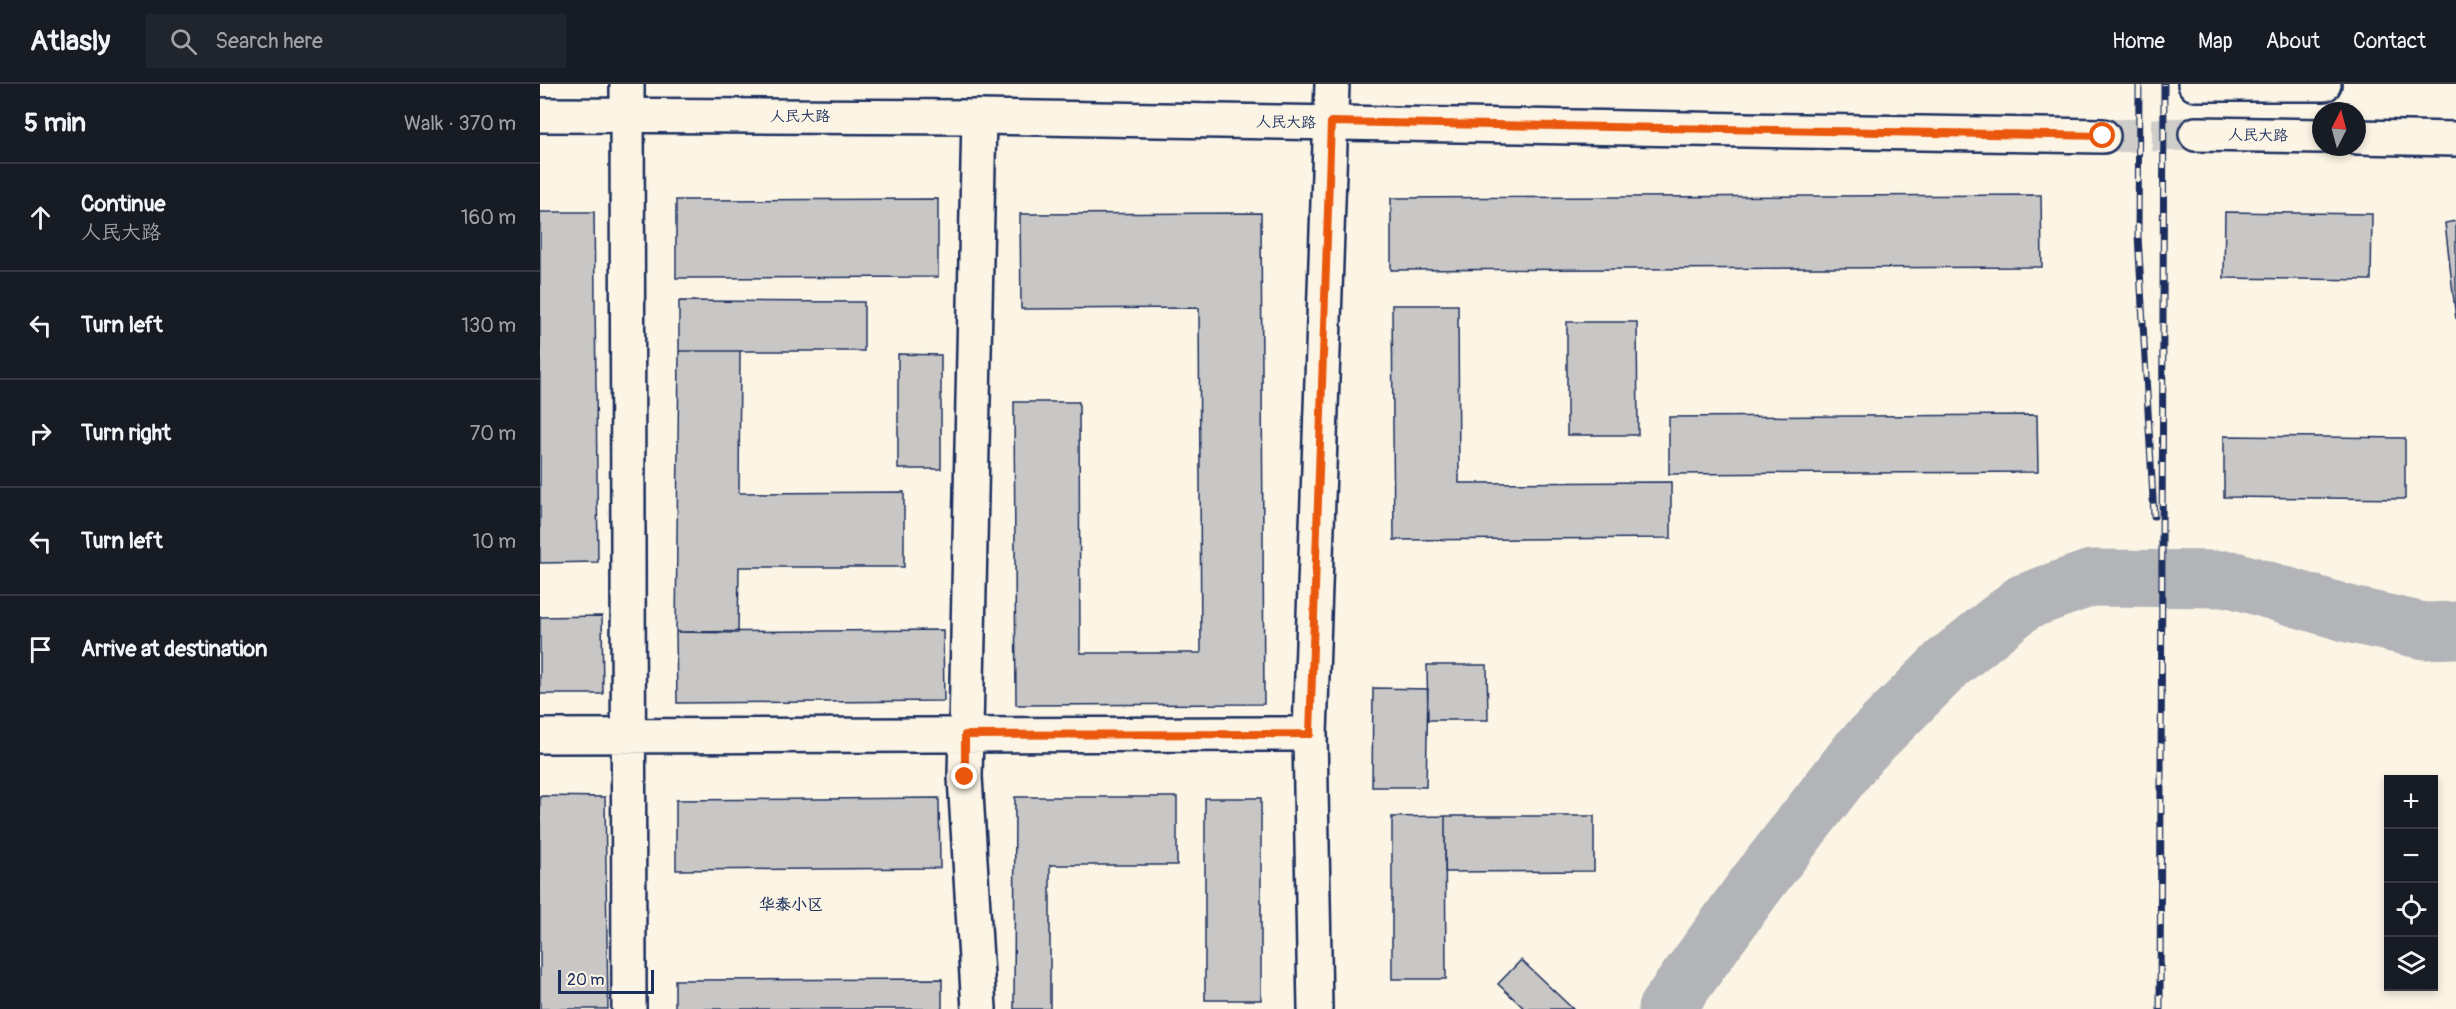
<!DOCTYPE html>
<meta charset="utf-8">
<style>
:root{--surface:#171b24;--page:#20242c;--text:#f1f3f6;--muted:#9ea1a6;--line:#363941}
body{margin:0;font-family:Pangolin,"LXGW WenKai TC",sans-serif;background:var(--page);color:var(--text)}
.controls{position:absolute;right:18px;bottom:18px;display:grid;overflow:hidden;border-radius:0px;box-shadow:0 3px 9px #0003}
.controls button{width:54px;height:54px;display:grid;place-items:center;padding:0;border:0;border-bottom:2px solid var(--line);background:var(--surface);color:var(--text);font:30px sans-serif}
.compass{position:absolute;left:1772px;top:18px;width:54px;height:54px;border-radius:50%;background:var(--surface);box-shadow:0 3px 9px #0003;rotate:6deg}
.scale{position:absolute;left:18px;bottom:15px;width:96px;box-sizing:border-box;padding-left:6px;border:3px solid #1b2f5e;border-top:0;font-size:16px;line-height:21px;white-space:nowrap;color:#1b2f5e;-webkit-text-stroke:4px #fcf5e5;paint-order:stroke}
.stop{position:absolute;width:18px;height:18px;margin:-14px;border:4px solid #ea580c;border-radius:50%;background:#fff}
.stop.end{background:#ea580c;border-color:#fff;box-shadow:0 2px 6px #0008}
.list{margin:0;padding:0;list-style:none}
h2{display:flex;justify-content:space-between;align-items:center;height:78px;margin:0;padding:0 24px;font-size:26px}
h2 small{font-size:20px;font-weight:400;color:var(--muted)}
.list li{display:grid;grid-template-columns:39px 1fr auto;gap:18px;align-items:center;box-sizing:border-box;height:108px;padding:0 24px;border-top:2px solid var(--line)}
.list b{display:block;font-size:22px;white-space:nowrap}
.list p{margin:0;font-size:20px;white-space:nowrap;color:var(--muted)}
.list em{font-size:20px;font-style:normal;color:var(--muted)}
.icon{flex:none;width:33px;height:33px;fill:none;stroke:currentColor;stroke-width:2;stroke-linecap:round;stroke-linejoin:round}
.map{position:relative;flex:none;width:1916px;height:925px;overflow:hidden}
header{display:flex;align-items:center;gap:36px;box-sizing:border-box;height:84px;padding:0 30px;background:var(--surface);border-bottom:2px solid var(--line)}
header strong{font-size:28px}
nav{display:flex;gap:33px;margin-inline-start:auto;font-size:21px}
.search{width:420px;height:54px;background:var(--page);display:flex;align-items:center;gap:15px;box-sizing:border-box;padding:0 21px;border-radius:0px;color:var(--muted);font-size:22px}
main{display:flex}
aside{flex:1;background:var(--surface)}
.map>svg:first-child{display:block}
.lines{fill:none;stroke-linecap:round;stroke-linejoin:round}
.river{stroke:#b2b4b8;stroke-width:57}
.building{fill:#c8c7c6;stroke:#1b2f5e;stroke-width:1.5}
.major-tunnel{stroke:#cfcdca;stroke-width:33;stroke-dasharray:33 16;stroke-linecap:butt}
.minor-casing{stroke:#1b2f5e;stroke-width:38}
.major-casing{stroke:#1b2f5e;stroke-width:38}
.minor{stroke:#fcf5e5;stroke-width:33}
.major{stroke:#fcf5e5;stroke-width:33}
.rail-casing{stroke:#1b2f5e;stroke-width:7}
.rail{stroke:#fcf5e5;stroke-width:4.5;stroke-dasharray:14;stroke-linecap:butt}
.route{stroke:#ea580c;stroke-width:8}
.labels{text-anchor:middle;stroke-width:5;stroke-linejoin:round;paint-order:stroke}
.street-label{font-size:15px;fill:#1b2f5e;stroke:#fcf5e5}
.neighbourhood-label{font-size:16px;font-weight:bold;fill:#1b2f5e;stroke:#fcf5e5}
</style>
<header>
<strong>Atlasly</strong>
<div class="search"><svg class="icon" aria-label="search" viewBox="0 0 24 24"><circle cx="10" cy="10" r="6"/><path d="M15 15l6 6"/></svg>Search here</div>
<nav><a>Home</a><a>Map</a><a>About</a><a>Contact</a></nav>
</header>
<main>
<aside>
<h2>5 min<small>Walk · 370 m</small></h2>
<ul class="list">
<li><svg class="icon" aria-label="ahead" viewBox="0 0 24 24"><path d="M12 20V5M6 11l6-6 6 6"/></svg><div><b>Continue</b><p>人民大路</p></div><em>160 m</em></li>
<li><svg class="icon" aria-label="left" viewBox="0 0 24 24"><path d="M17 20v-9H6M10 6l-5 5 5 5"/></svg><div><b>Turn left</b></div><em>130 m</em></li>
<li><svg class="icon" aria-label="right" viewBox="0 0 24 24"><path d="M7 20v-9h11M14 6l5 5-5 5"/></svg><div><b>Turn right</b></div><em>70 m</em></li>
<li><svg class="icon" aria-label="left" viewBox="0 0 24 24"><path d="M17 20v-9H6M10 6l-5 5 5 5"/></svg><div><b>Turn left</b></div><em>10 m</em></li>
<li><svg class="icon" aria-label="arrive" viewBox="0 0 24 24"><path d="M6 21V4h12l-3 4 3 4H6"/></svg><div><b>Arrive at destination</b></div></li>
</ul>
</aside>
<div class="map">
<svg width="1916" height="925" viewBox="0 0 1916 925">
<rect width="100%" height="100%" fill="#fcf5e5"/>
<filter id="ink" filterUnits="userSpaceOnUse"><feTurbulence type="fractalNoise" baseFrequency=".0167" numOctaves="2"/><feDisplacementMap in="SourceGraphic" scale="12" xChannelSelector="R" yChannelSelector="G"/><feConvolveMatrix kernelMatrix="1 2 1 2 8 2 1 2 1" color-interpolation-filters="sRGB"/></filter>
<g filter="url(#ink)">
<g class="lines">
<path class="river" d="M 1126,925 L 1218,798 L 1319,668 L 1408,579 L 1484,518 L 1551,494 L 1691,495 L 1812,531 L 1884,547 L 1916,546"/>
</g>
<path class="building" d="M 1501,111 L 1502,183 L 851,186 L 851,114 Z
M 398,115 L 398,193 L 136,194 L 136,116 Z
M 0,128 L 54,128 L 58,478 L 0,479 Z
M 1685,128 L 1832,130 L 1831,196 L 1684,194 Z
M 721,129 L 724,620 L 476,621 L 474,318 L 539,318 L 540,569 L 661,569 L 659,224 L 481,225 L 480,130 Z
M 1916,137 L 1916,235 L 1905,139 Z
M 139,217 L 324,218 L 324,267 L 139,267 Z
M 852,221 L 918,221 L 919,399 L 1131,398 L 1131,454 L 854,456 Z
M 1027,238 L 1097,238 L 1098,351 L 1027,351 Z
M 139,267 L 200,267 L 199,409 L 364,408 L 364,483 L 199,483 L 198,549 L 136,548 Z
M 358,270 L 401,271 L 401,385 L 358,385 Z
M 1497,331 L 1498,388 L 1129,390 L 1129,333 Z
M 1684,352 L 1865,354 L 1865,415 L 1684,413 Z
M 62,532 L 63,610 L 0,610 L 0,533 Z
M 403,546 L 404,617 L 137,619 L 136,548 Z
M 887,581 L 947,581 L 948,636 L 888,636 Z
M 833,604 L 888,605 L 886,703 L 832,703 Z
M 0,712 L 65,713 L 68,925 L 0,925 Z
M 475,713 L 637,713 L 637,781 L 510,781 L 510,925 L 474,925 Z
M 399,714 L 400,784 L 136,786 L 136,716 Z
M 665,714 L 721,714 L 721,916 L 665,916 Z
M 905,732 L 1054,732 L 1054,787 L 905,788 Z
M 905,732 L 906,895 L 852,895 L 852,733 Z
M 981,876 L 1033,925 L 985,925 L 958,900 Z
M 402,895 L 402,925 L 135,925 L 135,896 Z"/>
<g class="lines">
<path class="major-tunnel" d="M 1563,52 L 1656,50"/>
<g class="minor-casing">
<path id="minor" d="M 87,0 L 89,925
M 439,33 L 425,693 L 439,925
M 0,652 L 770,650
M 775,925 L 770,650 L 792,0"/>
</g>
<g class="major-casing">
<path id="major" d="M 1655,0 L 1784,0
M 0,31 L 439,33 L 1563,52
M 1656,50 L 1781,52
M 1817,53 L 1916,55"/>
</g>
<use href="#minor" class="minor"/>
<use href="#major" class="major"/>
<g class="rail-casing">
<path id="rail" d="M 1599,0 L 1598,151 L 1614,432
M 1620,925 L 1624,0"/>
</g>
<use href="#rail" class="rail"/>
</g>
</g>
<g class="lines" filter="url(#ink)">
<path class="route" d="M 425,693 L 425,651 L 770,650 L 791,38 L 1563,52"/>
</g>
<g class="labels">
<g class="street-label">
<text x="260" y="37">人民大路</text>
<text transform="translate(746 38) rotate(1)" y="5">人民大路</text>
<text transform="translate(1718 51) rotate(1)" y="5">人民大路</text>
</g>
<g class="neighbourhood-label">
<text x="251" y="826">华泰小区</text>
</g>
</g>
</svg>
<div class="controls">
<button>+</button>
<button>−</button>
<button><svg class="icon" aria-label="locate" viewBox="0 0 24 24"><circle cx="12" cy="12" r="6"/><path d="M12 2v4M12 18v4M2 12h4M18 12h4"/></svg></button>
<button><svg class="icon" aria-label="layers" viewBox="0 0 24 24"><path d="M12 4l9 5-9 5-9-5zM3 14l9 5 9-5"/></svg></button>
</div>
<svg class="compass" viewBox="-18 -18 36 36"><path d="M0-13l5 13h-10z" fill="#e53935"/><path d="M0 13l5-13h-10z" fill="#9ea1a6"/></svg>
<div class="scale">20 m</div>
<div class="stop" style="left:1563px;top:52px"></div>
<div class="stop end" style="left:425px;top:693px"></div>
</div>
</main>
